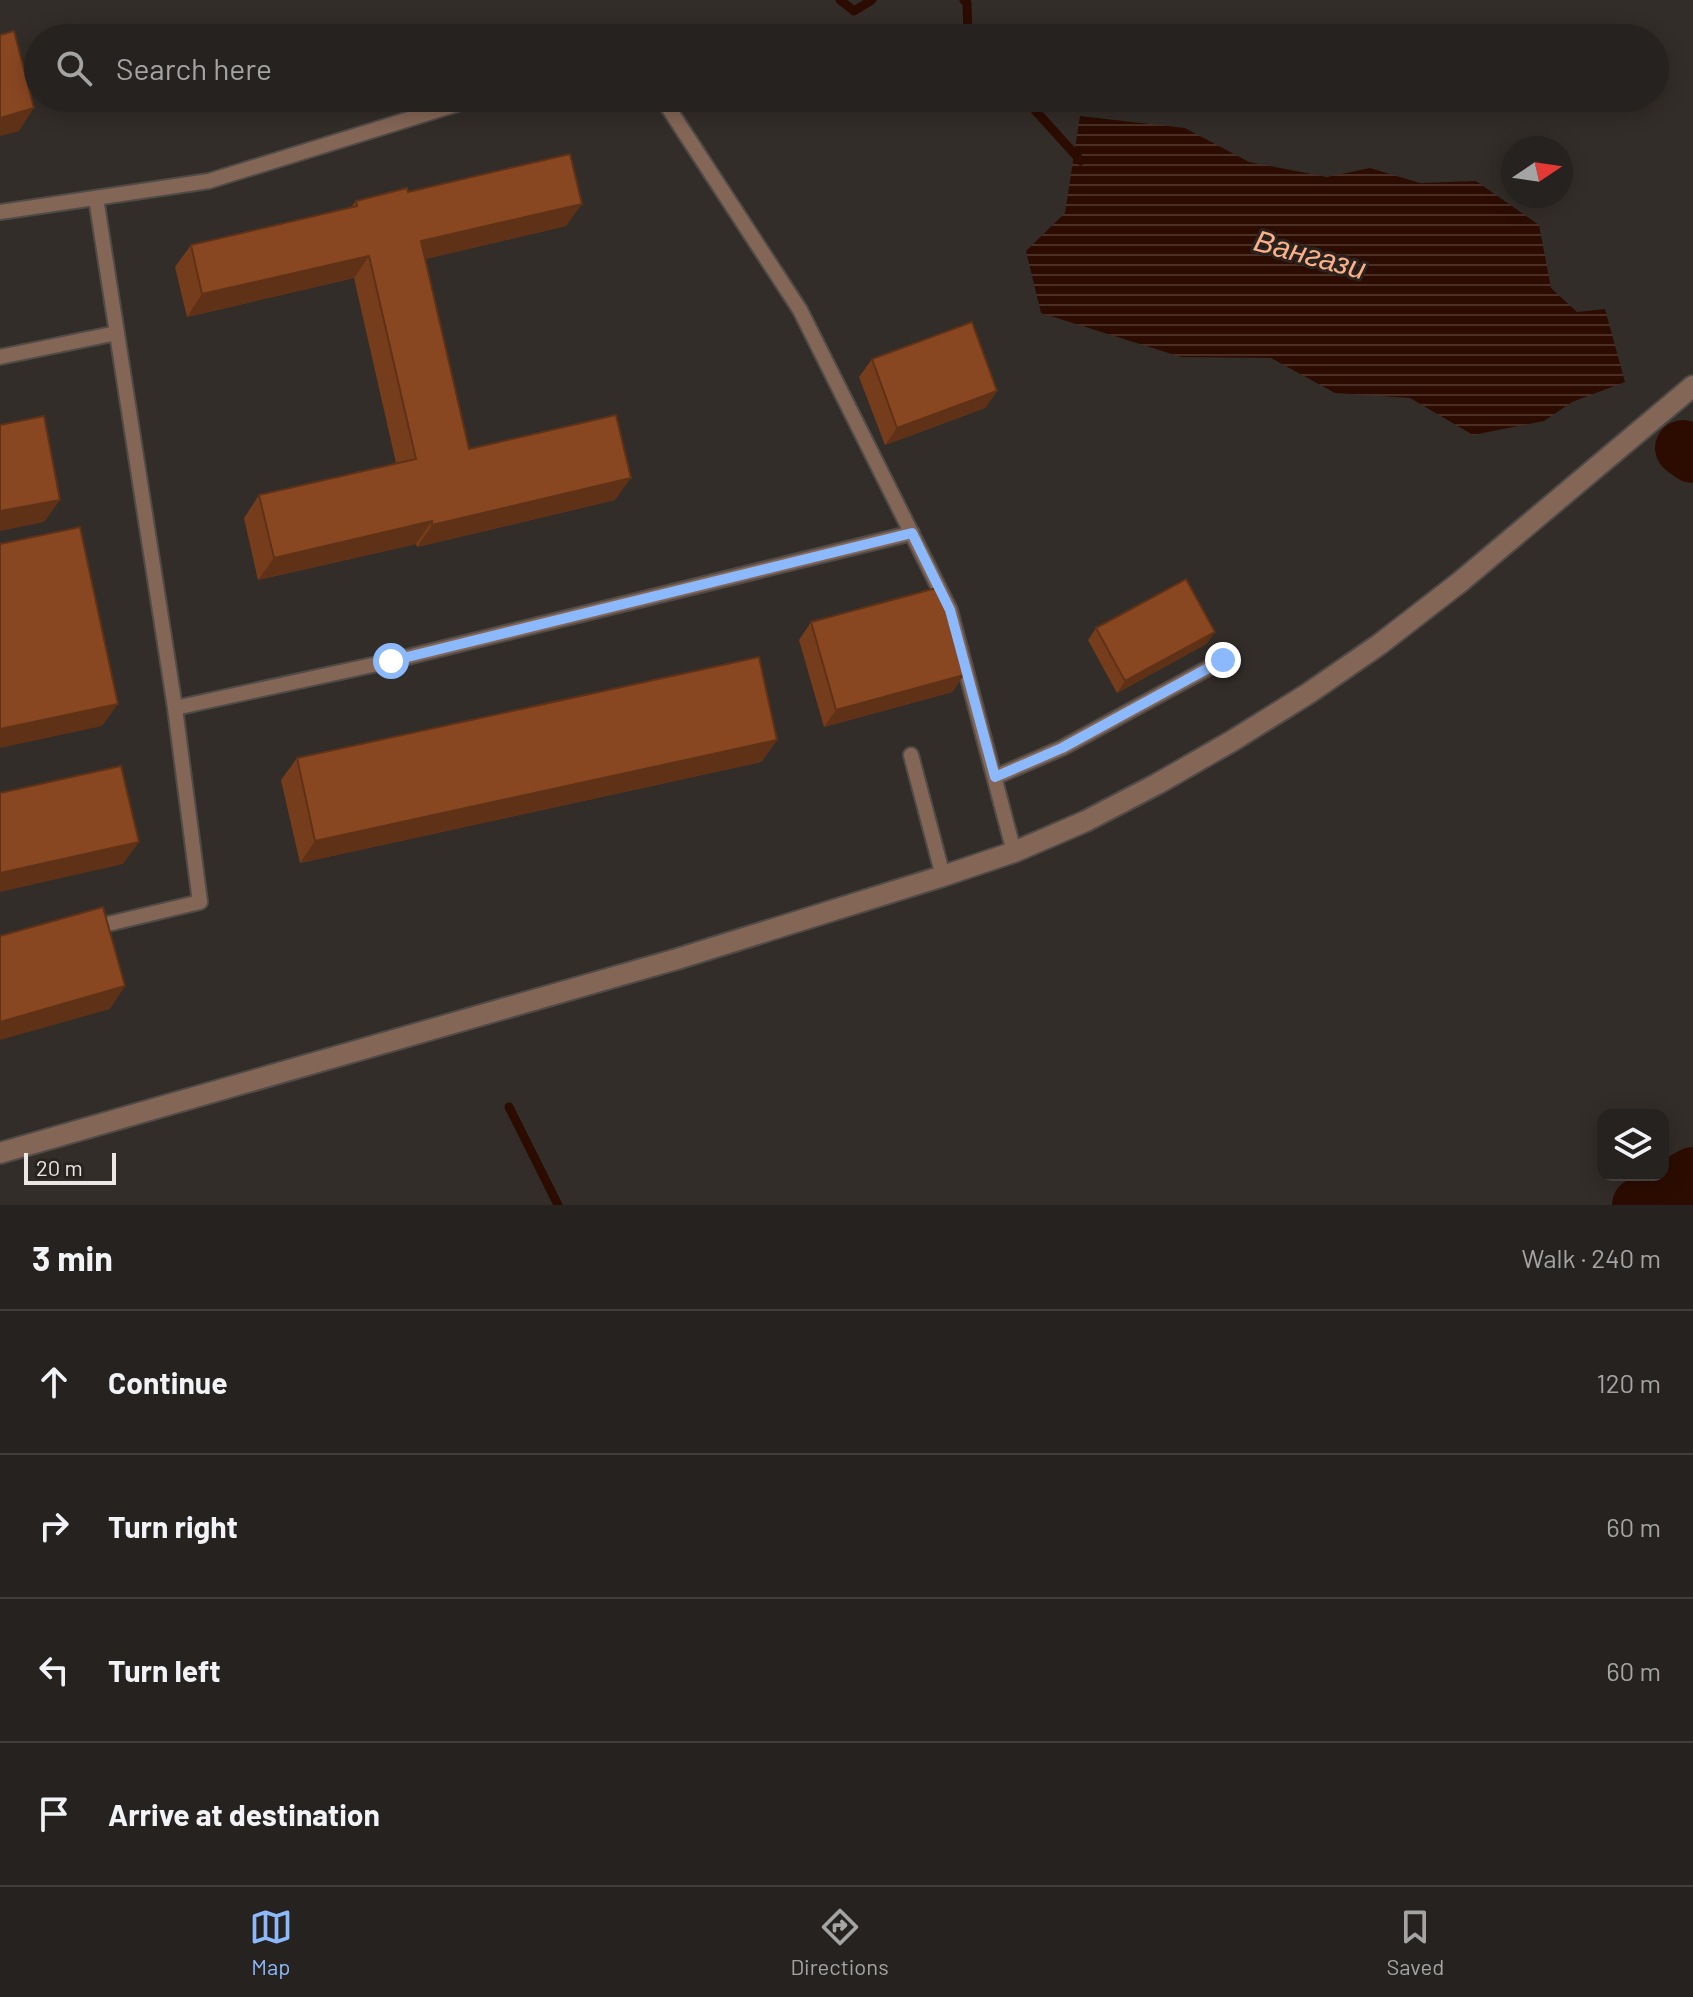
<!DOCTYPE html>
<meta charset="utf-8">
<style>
:root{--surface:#26221f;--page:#322f2c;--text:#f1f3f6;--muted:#a4a4a4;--line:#423f3d;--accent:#8cb9fc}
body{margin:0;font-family:Barlow,sans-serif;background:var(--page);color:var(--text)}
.controls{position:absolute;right:24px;bottom:24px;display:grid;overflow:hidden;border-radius:16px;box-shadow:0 4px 20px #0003}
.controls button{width:72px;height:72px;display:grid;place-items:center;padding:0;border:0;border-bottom:2px solid var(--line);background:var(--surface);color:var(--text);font:40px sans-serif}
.compass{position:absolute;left:1501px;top:136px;width:72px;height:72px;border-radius:50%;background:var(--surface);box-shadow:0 4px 20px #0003;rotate:77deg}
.scale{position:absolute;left:24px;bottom:20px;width:92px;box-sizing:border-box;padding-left:8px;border:4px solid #ebe7e5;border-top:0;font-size:22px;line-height:28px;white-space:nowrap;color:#ebe7e5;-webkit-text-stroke:6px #292320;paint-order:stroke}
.stop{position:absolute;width:24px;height:24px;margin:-18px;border:6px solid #8cb9fc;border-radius:50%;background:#fff}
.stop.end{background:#8cb9fc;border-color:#fff;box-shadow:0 2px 8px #0008}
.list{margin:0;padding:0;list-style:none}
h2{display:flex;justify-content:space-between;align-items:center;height:104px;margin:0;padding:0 32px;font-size:34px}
h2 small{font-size:26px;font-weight:400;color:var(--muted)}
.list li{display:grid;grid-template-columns:52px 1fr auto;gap:24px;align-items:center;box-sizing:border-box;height:144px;padding:0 32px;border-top:2px solid var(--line)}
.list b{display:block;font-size:30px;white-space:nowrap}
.list em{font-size:26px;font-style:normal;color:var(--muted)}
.icon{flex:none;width:44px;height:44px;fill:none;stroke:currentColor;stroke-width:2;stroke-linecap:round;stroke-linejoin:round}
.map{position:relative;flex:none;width:1693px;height:1205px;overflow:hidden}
.search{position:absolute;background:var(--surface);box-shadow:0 4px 20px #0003;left:24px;right:24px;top:24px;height:88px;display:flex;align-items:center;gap:20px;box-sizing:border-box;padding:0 28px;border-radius:44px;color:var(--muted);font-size:30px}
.sheet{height:680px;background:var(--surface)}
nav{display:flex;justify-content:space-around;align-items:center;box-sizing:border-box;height:112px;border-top:2px solid var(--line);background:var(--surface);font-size:22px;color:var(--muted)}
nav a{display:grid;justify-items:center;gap:4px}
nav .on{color:var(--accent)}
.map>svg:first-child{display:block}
.water{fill:url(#water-rules)}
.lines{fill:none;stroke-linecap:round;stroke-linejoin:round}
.stream{stroke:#2c0c00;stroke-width:9}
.river{stroke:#2c0c00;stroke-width:56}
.service-casing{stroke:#504b47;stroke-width:18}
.tertiary-casing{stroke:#504b47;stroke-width:24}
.service{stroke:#846656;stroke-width:14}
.tertiary{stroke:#846656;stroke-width:20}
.wall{fill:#753d1c}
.shaded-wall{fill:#5f3217}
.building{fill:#884721;stroke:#5f3217;stroke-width:2}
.route{stroke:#8cb9fc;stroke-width:10}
.labels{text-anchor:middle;stroke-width:6;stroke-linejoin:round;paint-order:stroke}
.water-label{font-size:30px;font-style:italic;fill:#fdaf87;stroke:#292320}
</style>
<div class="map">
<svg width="1693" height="1205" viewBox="0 0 1693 1205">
<defs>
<pattern id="water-rules" width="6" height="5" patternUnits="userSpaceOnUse" patternTransform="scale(2)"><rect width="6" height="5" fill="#2c0c00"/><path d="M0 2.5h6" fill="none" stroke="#4b2f25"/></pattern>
</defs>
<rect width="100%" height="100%" fill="#332d29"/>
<path class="water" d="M 1080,116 L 1185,128 L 1249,162 L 1327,177 L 1370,168 L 1420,183 L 1476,181 L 1539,225 L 1551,288 L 1577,312 L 1605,309 L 1625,382 L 1572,402 L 1544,421 L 1473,435 L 1410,398 L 1335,393 L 1271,358 L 1181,357 L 1041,313 L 1026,251 L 1065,213 Z"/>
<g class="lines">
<path class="stream" d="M 840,0 L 854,11 L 872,0
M 964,0 L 967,3 L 968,38
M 1024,98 L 1081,161
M 509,1107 L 558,1205"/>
<path class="river" d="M 1683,448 L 1693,455
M 1640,1205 L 1693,1175"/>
<g class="service-casing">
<path id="service" d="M 662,98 L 800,310 L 950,610 L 1014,852
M 96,198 L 175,708 L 391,661 L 912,533
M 0,212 L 209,181 L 477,98
M 0,357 L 117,333
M 911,755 L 943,876
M 995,777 L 1062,748 L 1223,660
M 91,928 L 200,902 L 175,708"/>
</g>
<g class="tertiary-casing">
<path id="tertiary" d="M 0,1153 L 677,959 L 943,876 L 1014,852 L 1086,821 L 1157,784 L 1232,741 L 1309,693 L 1380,644 L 1460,582 L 1693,386"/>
</g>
<use href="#service" class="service"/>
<use href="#tertiary" class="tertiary"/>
</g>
<path class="wall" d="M 408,192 L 566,226 L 425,259 L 469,449 L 615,500 L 417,547 L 416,544 L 258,580 L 244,518 L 259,495 L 396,463 L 354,278 L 187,317 L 175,267 L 191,245 L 351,207 L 356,201 Z
M 872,359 L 997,391 L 985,408 L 885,445 L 859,377 Z
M 811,622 L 964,675 L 952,692 L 824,727 L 799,640 Z
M 1096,628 L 1215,632 L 1206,644 L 1117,693 L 1088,640 Z
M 777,740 L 761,762 L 300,863 L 281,780 L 297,758 Z"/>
<path class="shaded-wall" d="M 34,108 L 19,131 L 0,136 L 0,118 Z
M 582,204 L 566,226 L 405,264 L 421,241 Z
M 369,256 L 354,278 L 187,317 L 202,294 Z
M 997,391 L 985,408 L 885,445 L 897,428 Z
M 631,478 L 615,500 L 417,547 L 432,525 Z
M 60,500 L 44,522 L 0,531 L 0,511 Z
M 432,521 L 416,544 L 258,580 L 274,558 Z
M 1215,632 L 1206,644 L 1117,693 L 1125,681 Z
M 964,675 L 952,692 L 824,727 L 836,710 Z
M 118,704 L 102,726 L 0,748 L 0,729 Z
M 777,740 L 761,762 L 300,863 L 315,841 Z
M 139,842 L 123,864 L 0,892 L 0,873 Z
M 125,986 L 110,1009 L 0,1040 L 0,1022 Z"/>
<path class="building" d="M 14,31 L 34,108 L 0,118 L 0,35 Z
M 570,154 L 582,204 L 421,241 L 469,449 L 616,415 L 631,478 L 432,525 L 432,521 L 274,558 L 259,495 L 416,459 L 369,256 L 202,294 L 191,245 L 357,206 L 356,201 L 407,188 L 408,192 Z
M 972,322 L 997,391 L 897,428 L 872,359 Z
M 44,416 L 60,500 L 0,511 L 0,425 Z
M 80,527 L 118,704 L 0,729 L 0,544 Z
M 1186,579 L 1215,632 L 1125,681 L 1096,628 Z
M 940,587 L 964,675 L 836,710 L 811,622 Z
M 759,657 L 777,740 L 315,841 L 297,758 Z
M 121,766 L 139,842 L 0,873 L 0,793 Z
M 103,907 L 125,986 L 0,1022 L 0,936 Z"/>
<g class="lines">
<path class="route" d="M 391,661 L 912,533 L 950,610 L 995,777 L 1062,748 L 1223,660"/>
</g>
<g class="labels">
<g class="water-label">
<text transform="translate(1310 255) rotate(15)" y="10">Вангази</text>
</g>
</g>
</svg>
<div class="controls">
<button><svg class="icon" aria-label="layers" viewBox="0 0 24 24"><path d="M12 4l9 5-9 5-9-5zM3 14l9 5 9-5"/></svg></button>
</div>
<svg class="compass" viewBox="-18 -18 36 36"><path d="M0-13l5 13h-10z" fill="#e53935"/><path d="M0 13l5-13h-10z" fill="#a4a4a4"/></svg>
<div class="scale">20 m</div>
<div class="stop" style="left:391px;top:661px"></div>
<div class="stop end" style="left:1223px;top:660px"></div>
<div class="search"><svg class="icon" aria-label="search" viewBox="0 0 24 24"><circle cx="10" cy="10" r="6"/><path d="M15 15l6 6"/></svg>Search here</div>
</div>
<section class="sheet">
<h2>3 min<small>Walk · 240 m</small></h2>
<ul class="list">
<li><svg class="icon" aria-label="ahead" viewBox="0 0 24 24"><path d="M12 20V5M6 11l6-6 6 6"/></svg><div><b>Continue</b></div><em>120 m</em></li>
<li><svg class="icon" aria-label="right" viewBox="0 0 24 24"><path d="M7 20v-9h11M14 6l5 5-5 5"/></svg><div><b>Turn right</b></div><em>60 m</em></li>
<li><svg class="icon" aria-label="left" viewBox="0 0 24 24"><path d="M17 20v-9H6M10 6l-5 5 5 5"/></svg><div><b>Turn left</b></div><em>60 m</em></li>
<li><svg class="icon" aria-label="arrive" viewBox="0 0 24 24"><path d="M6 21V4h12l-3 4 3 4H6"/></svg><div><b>Arrive at destination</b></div></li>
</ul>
</section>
<nav>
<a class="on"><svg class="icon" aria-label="map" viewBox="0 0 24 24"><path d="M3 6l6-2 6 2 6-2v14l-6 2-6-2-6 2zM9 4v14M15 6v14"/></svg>Map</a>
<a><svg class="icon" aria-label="directions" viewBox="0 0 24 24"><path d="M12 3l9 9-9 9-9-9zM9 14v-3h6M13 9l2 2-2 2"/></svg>Directions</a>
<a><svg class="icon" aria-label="saved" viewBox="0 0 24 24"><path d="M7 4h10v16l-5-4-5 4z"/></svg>Saved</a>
</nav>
